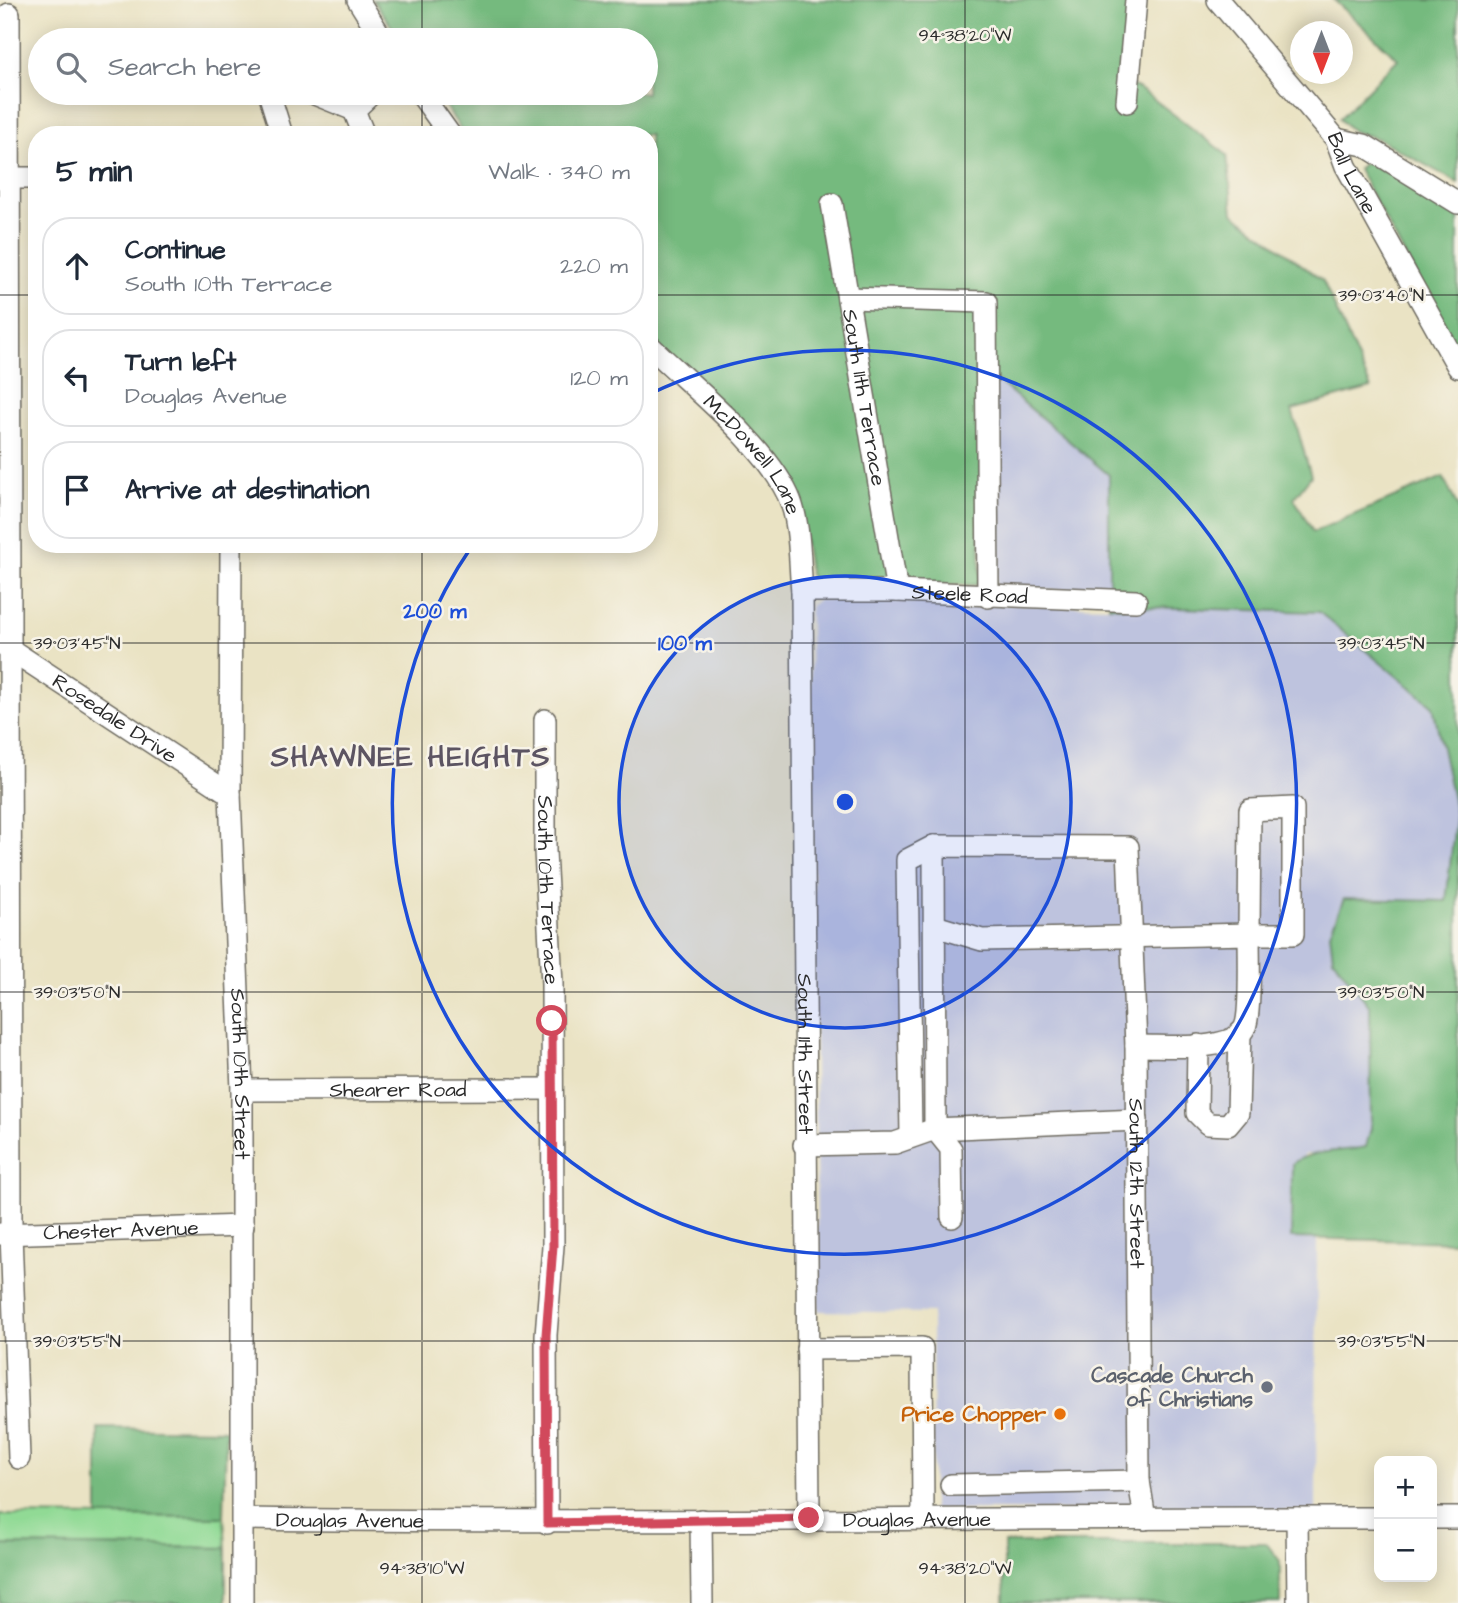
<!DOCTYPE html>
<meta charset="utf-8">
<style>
:root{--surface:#fff;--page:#f6f6f7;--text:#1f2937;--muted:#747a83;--line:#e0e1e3}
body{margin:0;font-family:"Architects Daughter",sans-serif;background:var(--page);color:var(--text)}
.controls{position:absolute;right:21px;bottom:21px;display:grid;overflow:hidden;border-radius:14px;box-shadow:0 4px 18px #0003}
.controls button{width:63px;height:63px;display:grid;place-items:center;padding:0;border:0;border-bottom:2px solid var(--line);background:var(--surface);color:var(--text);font:35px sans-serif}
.compass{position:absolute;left:1290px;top:21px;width:63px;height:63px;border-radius:50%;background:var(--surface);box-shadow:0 4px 18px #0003;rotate:180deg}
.stop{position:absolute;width:21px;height:21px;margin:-16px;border:5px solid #d1495b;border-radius:50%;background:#fff}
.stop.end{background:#d1495b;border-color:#fff;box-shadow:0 2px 7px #0008}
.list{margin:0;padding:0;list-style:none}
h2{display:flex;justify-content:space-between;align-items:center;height:91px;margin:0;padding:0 28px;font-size:30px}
h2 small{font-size:23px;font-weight:400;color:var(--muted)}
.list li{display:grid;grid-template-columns:46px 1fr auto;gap:21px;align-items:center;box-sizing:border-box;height:98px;margin:0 14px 14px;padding:0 14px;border:2px solid var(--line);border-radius:28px}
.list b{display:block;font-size:26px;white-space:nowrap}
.list p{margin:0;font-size:23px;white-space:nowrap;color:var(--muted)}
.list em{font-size:23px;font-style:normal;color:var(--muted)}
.icon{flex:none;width:38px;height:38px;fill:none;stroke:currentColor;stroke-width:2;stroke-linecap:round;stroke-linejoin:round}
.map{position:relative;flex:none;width:1458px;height:1603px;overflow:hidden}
.search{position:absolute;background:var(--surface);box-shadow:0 4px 18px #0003;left:28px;top:28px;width:630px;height:77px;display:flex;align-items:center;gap:18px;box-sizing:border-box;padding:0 24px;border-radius:38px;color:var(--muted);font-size:26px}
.panel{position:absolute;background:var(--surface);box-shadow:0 4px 18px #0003;left:28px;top:126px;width:630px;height:427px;border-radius:28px}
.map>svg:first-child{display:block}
.industrial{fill:#bec3de}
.green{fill:#91da95;stroke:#5e8260;stroke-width:2}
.forest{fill:#74ba7e;stroke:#507254;stroke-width:2}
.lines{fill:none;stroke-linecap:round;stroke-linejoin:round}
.minor-casing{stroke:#6e6b61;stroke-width:24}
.minor{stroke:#fff;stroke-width:21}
.route{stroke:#d1495b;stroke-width:9}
.ticks{fill:none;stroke:#2b2b2b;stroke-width:2;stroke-opacity:0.45}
.ring{fill:none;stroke:#1d4ed8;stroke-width:3.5}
.worship-dot{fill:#6b7280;stroke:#f7f3e8;stroke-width:2.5}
.food-dot{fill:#e8710a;stroke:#f7f3e8;stroke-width:2.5}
.labels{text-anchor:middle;stroke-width:5;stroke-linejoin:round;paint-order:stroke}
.street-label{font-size:21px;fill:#2b2b2b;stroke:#f7f3e8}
.worship-label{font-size:21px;font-weight:bold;fill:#5b616d;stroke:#f7f3e8;text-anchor:end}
.food-label{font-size:21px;font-weight:bold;fill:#c56008;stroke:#f7f3e8;text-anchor:end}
.district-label{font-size:28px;font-weight:bold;letter-spacing:2px;fill:#5c5462;stroke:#f7f3e8}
.ticks-label{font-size:18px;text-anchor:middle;fill:#2b2b2b;stroke:#f7f3e8;stroke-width:5;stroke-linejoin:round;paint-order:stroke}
.centre{fill:#1d4ed8;stroke:#f7f3e8;stroke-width:3.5}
.ring-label{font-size:21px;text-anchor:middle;font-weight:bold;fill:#1d4ed8;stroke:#f7f3e8;stroke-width:5;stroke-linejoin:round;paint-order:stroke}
</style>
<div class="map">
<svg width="1458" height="1603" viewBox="0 0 1458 1603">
<rect width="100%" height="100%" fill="#f7f3e8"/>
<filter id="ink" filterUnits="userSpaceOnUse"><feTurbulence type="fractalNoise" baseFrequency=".0143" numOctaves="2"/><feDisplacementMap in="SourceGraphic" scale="14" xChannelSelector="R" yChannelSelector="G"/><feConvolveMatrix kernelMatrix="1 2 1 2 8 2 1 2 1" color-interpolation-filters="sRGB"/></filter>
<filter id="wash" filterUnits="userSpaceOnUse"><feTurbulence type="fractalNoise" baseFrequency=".00686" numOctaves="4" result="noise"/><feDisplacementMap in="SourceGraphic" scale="28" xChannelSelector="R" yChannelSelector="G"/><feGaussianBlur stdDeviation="1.57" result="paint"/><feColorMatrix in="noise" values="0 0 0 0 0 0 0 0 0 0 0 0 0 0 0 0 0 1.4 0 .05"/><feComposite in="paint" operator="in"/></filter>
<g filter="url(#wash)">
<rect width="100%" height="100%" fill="#eae3c4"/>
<path class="industrial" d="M 993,380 L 998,381 L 1109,475 L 1109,593 L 996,587 Z
M 818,600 L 1319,612 L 1433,706 L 1456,813 L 1446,902 L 1336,915 L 1330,933 L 1333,958 L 1370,1006 L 1371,1128 L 1366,1147 L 1333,1154 L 1304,1154 L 1291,1238 L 1317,1239 L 1316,1511 L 933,1510 L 932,1313 L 818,1311 L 810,612 L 811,606 Z"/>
<path class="green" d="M 0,1515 L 224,1517 L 226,1548 L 0,1545 Z"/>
<path class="forest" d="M 373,0 L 1131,0 L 1124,81 L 1143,91 L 1227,155 L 1233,213 L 1323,281 L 1371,388 L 1292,410 L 1311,476 L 1294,498 L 1313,532 L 1443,477 L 1458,507 L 1458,1242 L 1291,1238 L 1292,1164 C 1309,1150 1343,1152 1366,1147 L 1371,1128 L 1370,1007 L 1333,958 L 1330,933 L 1344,899 L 1446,901 L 1456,813 L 1433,706 L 1319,612 L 1109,606 L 1109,475 L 998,381 L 982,379 L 980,579 L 977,585 L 817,582 L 810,578 L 799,505 L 649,341 L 649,135 L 465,135 L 436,93 L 646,93 L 646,40 L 401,40 Z
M 1334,0 L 1458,0 L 1458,183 L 1379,139 L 1353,131 L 1339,119 L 1398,59 Z
M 1364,163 L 1371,164 L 1458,209 L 1458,354 L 1358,169 Z
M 98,1428 L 226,1430 L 224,1517 L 98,1516 Z
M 1004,1543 L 1266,1543 L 1280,1561 L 1280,1603 L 1004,1603 Z
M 0,1545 L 226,1548 L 226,1603 L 0,1603 Z"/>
</g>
<g filter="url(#ink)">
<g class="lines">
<g class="minor-casing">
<g id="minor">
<path d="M 358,0 L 383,40"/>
<path id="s1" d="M 1218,0 L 1336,139 L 1346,166 L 1458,367"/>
<path d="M 9,14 L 11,1233 L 19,1458"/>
<path d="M 269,93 L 282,135"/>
<path d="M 312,93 L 354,110"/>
<path d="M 420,93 L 450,135"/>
<path d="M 1127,102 L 1136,0"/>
<path d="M 364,135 L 354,110 L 372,93"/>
<path d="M 1336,139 L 1364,145 L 1458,203"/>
<path d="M 0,178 L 37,178"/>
<path id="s2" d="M 832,204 L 897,591"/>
<path d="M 848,298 L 986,302 L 988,597"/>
<path id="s3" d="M 649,345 C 692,387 763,442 788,495 C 801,523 799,561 802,591 L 809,1519"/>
<path id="s4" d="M 231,544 L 230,794 L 242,1090 L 242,1603"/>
<path id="s5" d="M 802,591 L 897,591 L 1136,601"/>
<path id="s6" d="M 2,644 L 230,794"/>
<path id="s7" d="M 545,720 L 545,851 L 552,984 L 553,1246 L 546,1335 L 547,1523"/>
<path d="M 1293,808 L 1293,934 L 1249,934 L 1250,810 Z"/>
<path d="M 934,846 L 935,1129 L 951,1149 L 952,1217"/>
<path d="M 935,926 L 982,940 L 1249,934 C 1249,953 1251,1014 1245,1027 C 1232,1054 1163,1045 1136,1046"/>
<path d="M 1198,1045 L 1197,1113 L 1208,1124 L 1228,1125 L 1238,1113 L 1240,1033"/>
<path id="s8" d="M 242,1090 L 552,1089"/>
<path id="s9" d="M 911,1137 L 907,860 L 934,846 L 1128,847 L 1136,1046 L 1139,1481 L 1145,1519"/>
<path d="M 804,1145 L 895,1143 L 935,1129 L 1137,1120"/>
<path id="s10" d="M 0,1234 L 243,1226"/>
<path d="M 807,1349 L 922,1348 L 923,1518"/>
<path d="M 951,1485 L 1139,1481"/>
<path d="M 1297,1518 L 1298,1603"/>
<path d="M 1432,1518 L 1458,1518"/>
<path id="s11" d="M 243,1519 C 621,1524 1000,1517 1379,1518"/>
<path d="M 701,1520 L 702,1603"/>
</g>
</g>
<use href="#minor" class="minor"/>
</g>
</g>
<g class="lines" filter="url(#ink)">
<path class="route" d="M 552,1021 L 553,1246 L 546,1335 L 547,1523 L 809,1518"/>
</g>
<path class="ticks" d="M 422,0 L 422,40M 965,0 L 965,1603M 422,93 L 422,135M 0,295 L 37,295M 649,295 L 1458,295M 422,544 L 422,1603M 0,643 L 1458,643M 0,992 L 1458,992M 0,1341 L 1458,1341"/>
<circle cx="845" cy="802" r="226" fill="#1d4ed8" fill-opacity=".12"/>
<g class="ring">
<circle cx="845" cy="802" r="226"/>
<path d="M650 394A452 452 0 1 1 472 546"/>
</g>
<circle class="worship-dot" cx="1267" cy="1387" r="7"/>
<circle class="food-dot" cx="1060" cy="1414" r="7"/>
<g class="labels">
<g class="street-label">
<text dy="7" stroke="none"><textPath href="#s1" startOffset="220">Ball Lane</textPath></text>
<text dy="7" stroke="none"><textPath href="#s2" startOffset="196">South 11th Terrace</textPath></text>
<text dy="7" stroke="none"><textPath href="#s3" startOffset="152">McDowell Lane</textPath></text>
<text dy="7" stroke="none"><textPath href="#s5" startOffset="168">Steele Road</textPath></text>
<text dy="7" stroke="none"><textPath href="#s6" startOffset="135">Rosedale Drive</textPath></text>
<text dy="7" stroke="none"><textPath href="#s7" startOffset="170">South 10th Terrace</textPath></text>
<text dy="7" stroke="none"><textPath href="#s3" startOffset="766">South 11th Street</textPath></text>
<text dy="7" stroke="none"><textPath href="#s4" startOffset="530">South 10th Street</textPath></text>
<text dy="7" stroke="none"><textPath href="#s8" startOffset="156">Shearer Road</textPath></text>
<text dy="7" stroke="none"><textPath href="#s9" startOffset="838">South 12th Street</textPath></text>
<text dy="7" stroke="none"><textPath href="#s10" startOffset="121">Chester Avenue</textPath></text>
<text dy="7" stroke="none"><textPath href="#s11" startOffset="674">Douglas Avenue</textPath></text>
<text dy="7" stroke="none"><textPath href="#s11" startOffset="107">Douglas Avenue</textPath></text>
</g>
<g class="worship-label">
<text x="1253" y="1382">Cascade Church<tspan x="1253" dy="24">of Christians</tspan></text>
</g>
<g class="food-label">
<text x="1046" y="1421">Price Chopper</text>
</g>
<g class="district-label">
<text x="411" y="766">SHAWNEE HEIGHTS</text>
</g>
</g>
<g class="ticks-label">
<text x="965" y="41">94°38'20"W</text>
<text x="1381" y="301">39°03'40"N</text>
<text x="1381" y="649">39°03'45"N</text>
<text x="77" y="649">39°03'45"N</text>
<text x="1381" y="998">39°03'50"N</text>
<text x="77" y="998">39°03'50"N</text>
<text x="1381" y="1347">39°03'55"N</text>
<text x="77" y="1347">39°03'55"N</text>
<text x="422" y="1574">94°38'10"W</text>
<text x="965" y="1574">94°38'20"W</text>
</g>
<circle cx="845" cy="802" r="10" class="centre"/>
<g class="ring-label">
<text x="435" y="618">200 m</text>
<text x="685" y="650">100 m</text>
</g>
</svg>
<div class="controls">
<button>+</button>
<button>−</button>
</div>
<svg class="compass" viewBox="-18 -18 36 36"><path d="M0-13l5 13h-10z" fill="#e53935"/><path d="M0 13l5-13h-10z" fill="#747a83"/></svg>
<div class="stop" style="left:552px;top:1021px"></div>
<div class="stop end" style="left:809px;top:1518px"></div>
<div class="search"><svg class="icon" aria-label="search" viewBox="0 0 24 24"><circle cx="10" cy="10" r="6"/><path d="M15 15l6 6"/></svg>Search here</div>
<section class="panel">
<h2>5 min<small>Walk · 340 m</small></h2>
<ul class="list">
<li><svg class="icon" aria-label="ahead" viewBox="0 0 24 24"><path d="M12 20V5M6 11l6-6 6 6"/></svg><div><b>Continue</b><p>South 10th Terrace</p></div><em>220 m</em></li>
<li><svg class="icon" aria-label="left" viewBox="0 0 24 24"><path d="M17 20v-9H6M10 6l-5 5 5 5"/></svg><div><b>Turn left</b><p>Douglas Avenue</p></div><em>120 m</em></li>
<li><svg class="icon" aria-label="arrive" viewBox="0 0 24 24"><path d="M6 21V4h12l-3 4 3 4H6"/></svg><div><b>Arrive at destination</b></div></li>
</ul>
</section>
</div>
